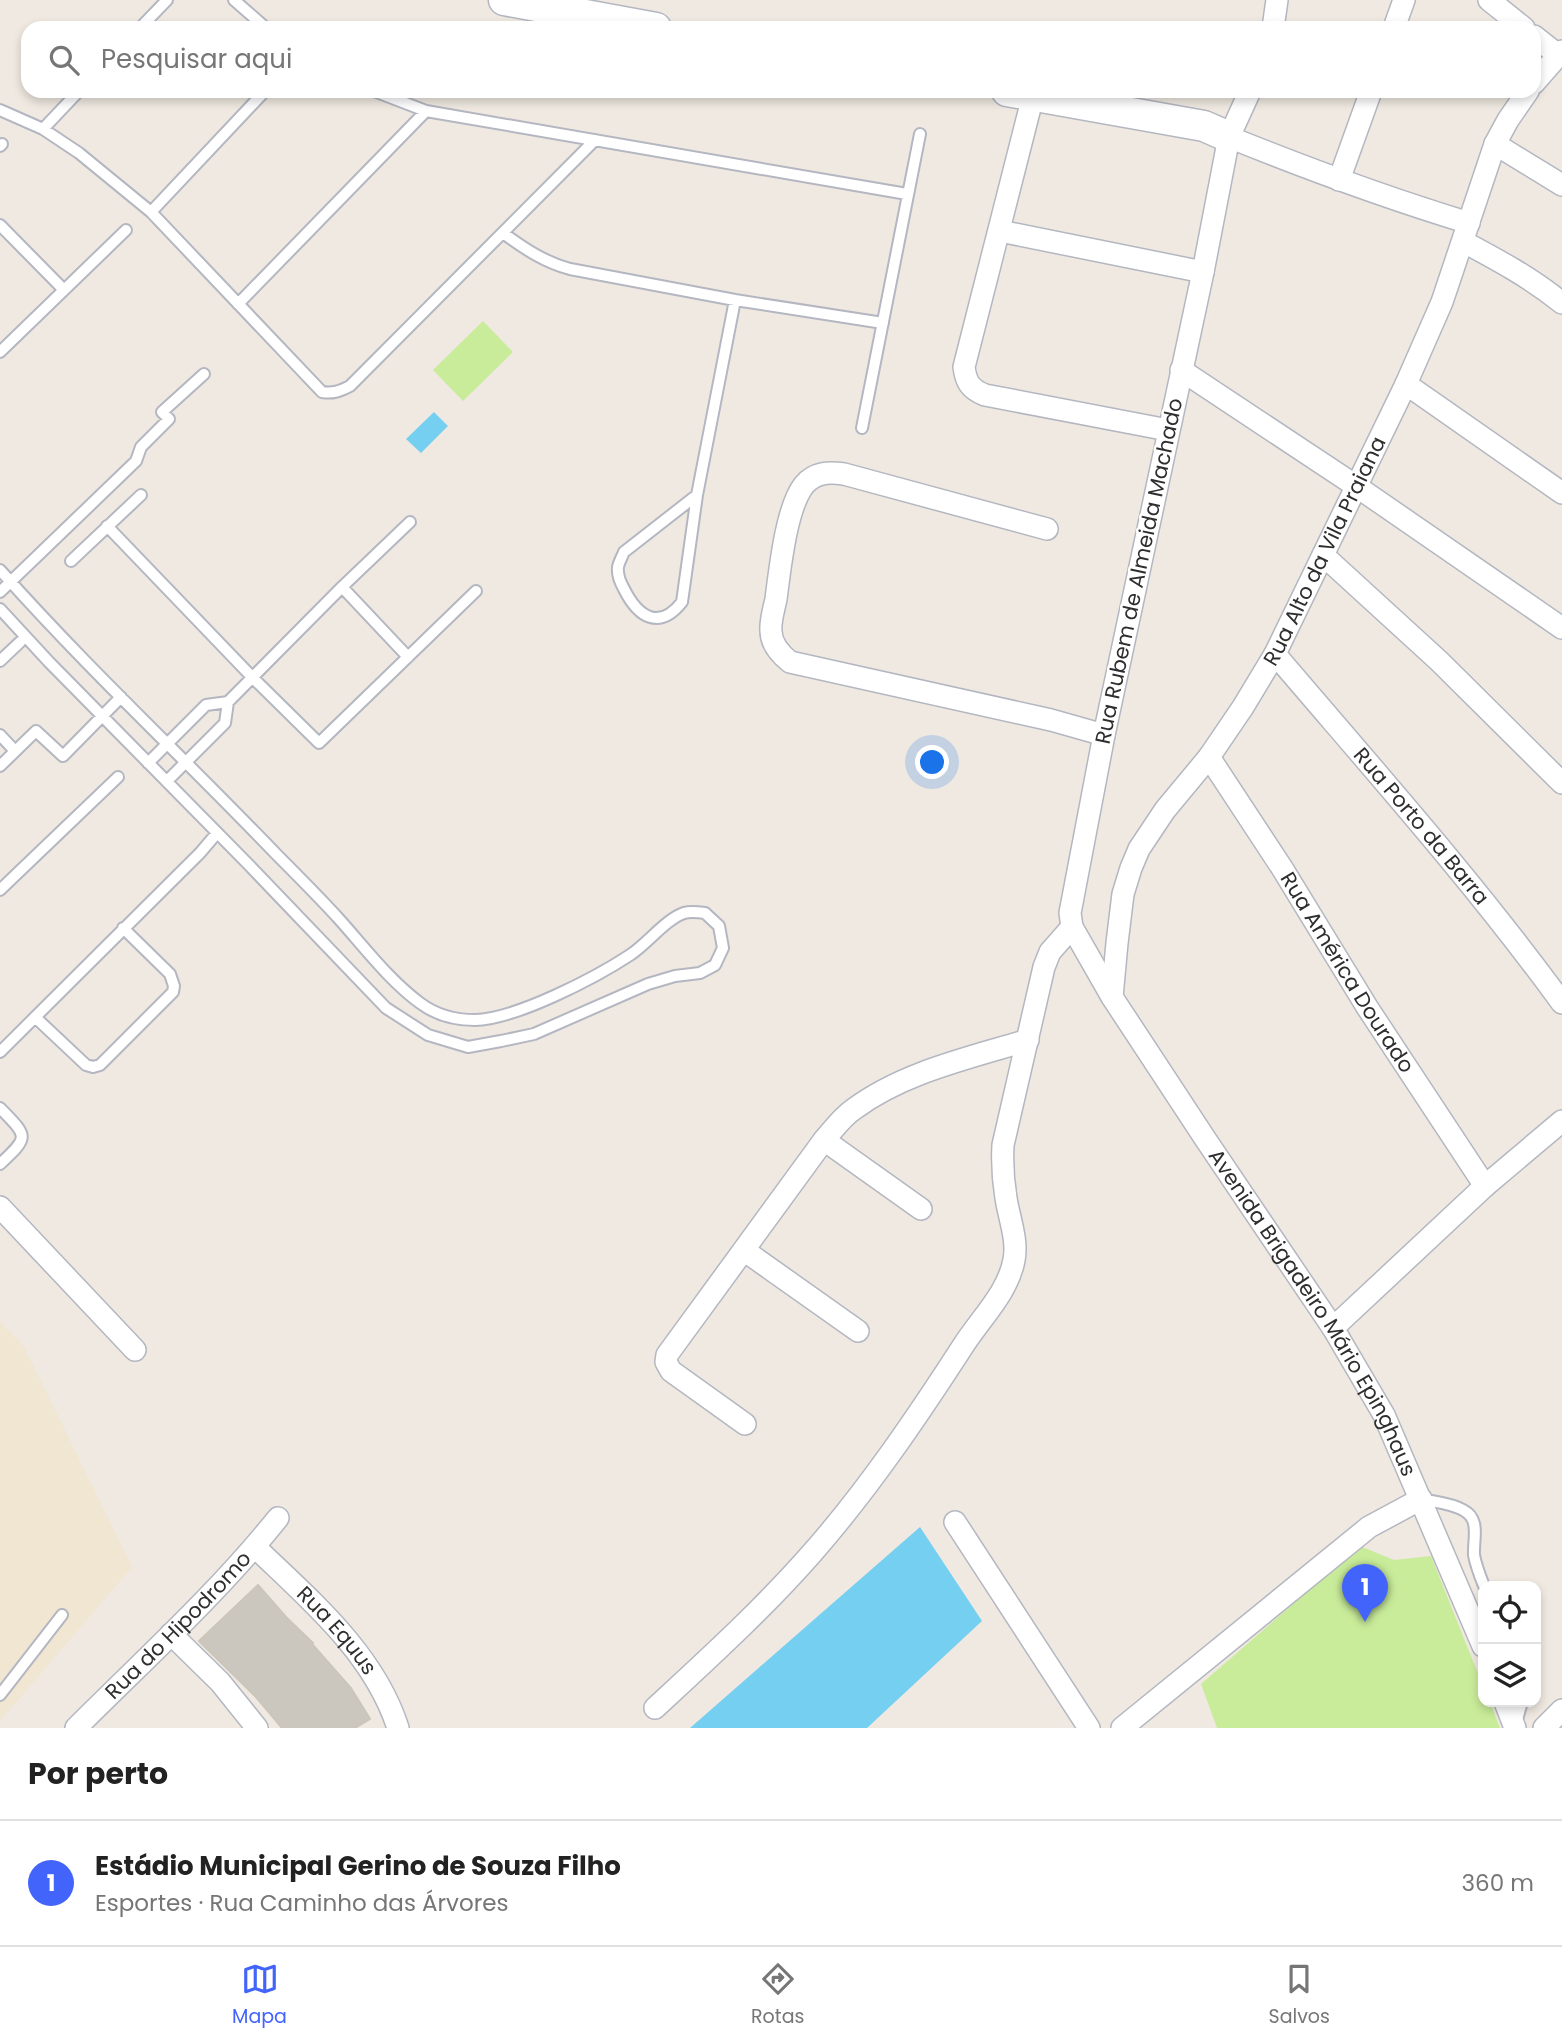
<!DOCTYPE html>
<html lang="pt">
<meta charset="utf-8">
<style>
:root{--surface:#fff;--page:#f6f6f6;--text:#222;--muted:#767676;--line:#e0e0e0;--accent:#4264fb}
body{margin:0;font-family:Poppins,sans-serif;background:var(--page);color:var(--text)}
.controls{position:absolute;right:21px;bottom:21px;display:grid;overflow:hidden;border-radius:14px;box-shadow:0 4px 10px #0003}
.controls button{width:63px;height:63px;display:grid;place-items:center;padding:0;border:0;border-bottom:2px solid var(--line);background:var(--surface);color:var(--text);font:35px sans-serif}
.you{position:absolute;left:933px;top:763px;width:24px;height:24px;margin:-18px;border:5px solid #fff;border-radius:50%;background:#1a73e8;box-shadow:0 0 0 10px #1a73e833}
.badge{display:grid;place-items:center;width:46px;height:46px;border-radius:50%;background:var(--accent);color:#fff;font-size:23px;font-weight:700}
.pin{position:absolute;translate:-50% -58px;filter:drop-shadow(0 2px 4px #0008)}
.pin::after{content:'';position:absolute;top:37px;width:24px;height:21px;background:inherit;clip-path:polygon(0 0,100% 0,50% 100%)}
.list{margin:0;padding:0;list-style:none}
h2{display:flex;justify-content:space-between;align-items:center;height:91px;margin:0;padding:0 28px;font-size:30px}
h2 small{font-size:23px;font-weight:400;color:var(--muted)}
.list li{display:grid;grid-template-columns:46px 1fr auto;gap:21px;align-items:center;box-sizing:border-box;height:126px;padding:0 28px;border-top:2px solid var(--line)}
.list b{display:block;font-size:26px;white-space:nowrap}
.list p{margin:0;font-size:23px;white-space:nowrap;color:var(--muted)}
.list em{font-size:23px;font-style:normal;color:var(--muted)}
.icon{flex:none;width:38px;height:38px;fill:none;stroke:currentColor;stroke-width:2;stroke-linecap:round;stroke-linejoin:round}
.map{position:relative;flex:none;width:1562px;height:1728px;overflow:hidden}
.search{position:absolute;background:var(--surface);box-shadow:0 4px 10px #0003;left:21px;right:21px;top:21px;height:77px;display:flex;align-items:center;gap:18px;box-sizing:border-box;padding:0 24px;border-radius:21px;color:var(--muted);font-size:26px}
.sheet{height:217px;background:var(--surface)}
nav{display:flex;justify-content:space-around;align-items:center;box-sizing:border-box;height:98px;border-top:2px solid var(--line);background:var(--surface);font-size:19px;color:var(--muted)}
nav a{display:grid;justify-items:center;gap:4px}
nav .on{color:var(--accent)}
.map>svg:first-child{display:block}
.education{fill:#f0e6d1}
.pitch{fill:#c9ec9a}
.water{fill:#75cff0}
.building{fill:#cbc7bf;stroke:#cbc5ba;stroke-width:2}
.lines{fill:none;stroke-linecap:round;stroke-linejoin:round}
.lane-casing{stroke:#b4b7c1;stroke-width:14}
.street-casing{stroke:#b4b7c1;stroke-width:24}
.secondary-casing{stroke:#b4b7c1;stroke-width:33}
.lane{stroke:#fff;stroke-width:10}
.street{stroke:#fff;stroke-width:21}
.secondary{stroke:#fff;stroke-width:30}
.labels{text-anchor:middle;stroke-width:5;stroke-linejoin:round;paint-order:stroke}
.street-label{font-size:21px;fill:#2e2e2e;stroke:#fff}
</style>
<div class="map">
<svg width="1562" height="1728" viewBox="0 0 1562 1728">
<rect width="100%" height="100%" fill="#efe9e1"/>
<path class="education" d="M 0,1322 L 23,1345 L 132,1567 L 0,1721 Z"/>
<path class="pitch" d="M 483,321 L 513,352 L 463,401 L 433,370 Z
M 1360,1546 L 1394,1560 L 1431,1556 L 1483,1686 L 1483,1702 L 1490,1702 L 1500,1728 L 1217,1728 L 1201,1684 Z"/>
<path class="water" d="M 434,412 L 448,426 L 421,453 L 406,439 Z
M 920,1527 L 982,1621 L 867,1728 L 690,1728 Z"/>
<path class="building" d="M 258,1585 L 286,1617 L 313,1643 L 312,1644 L 351,1688 L 370,1719 L 355,1728 L 282,1728 L 256,1697 L 199,1641 Z"/>
<g class="lines">
<g class="lane-casing">
<path id="lane" d="M 234,0 L 266,28
M 140,28 L 167,0
M 374,91 L 426,111 L 907,194
M 0,110 L 43,129 L 79,153 L 151,212 L 322,392 C 333,394 340,391 350,386 L 595,140
M 43,129 L 79,91
M 0,146 L 2,144
M 151,212 L 265,91
M 0,225 L 64,290
M 503,233 C 525,249 544,262 570,269 L 735,300 L 883,323
M 238,304 L 426,111
M 0,352 L 126,230
M 862,428 L 920,134
M 697,495 L 624,552 C 622,557 619,562 618,567 C 617,575 620,582 624,589 C 638,617 659,631 682,602 L 697,495 L 735,300
M 107,526 L 252,677 L 319,743 L 476,591
M 71,561 L 141,495
M 0,570 C 88,669 185,759 277,855 C 298,876 319,897 339,919 C 365,948 389,980 420,1003 C 436,1015 455,1020 475,1020 C 516,1019 595,978 630,955 C 647,944 666,919 684,913 C 690,911 698,912 705,913 L 719,926 L 723,948 L 715,965 L 700,973 L 675,976 L 648,984 L 534,1034 L 501,1041 L 468,1047 L 428,1035 L 386,1008 L 248,864 L 49,662 L 0,609
M 342,587 L 408,657
M 0,592 L 136,461 L 141,447 L 169,419 L 162,412 L 204,374
M 0,661 L 20,642
M 0,735 L 15,751
M 148,763 L 206,705 L 228,702
M 0,766 L 36,731 L 63,756 L 121,697
M 167,781 L 225,723 L 228,702 L 342,587 L 410,522
M 0,890 L 118,777
M 35,1017 L 86,1065 L 93,1067 L 100,1065 L 173,992 L 174,986 L 170,974 L 123,928
M 0,1052 L 200,853 L 217,833
M 0,1108 C 28,1137 30,1136 0,1164
M 1421,1499 C 1434,1502 1451,1503 1463,1510 C 1481,1519 1473,1539 1474,1555 C 1476,1566 1480,1576 1484,1586
M 0,1695 L 62,1615
M 1516,1723 L 1522,1702"/>
</g>
<g class="street-casing">
<g id="street">
<path d="M 1489,0 L 1524,28"/>
<path d="M 1273,28 L 1277,0"/>
<path d="M 1394,28 L 1404,0"/>
<path d="M 1534,36 L 1558,55"/>
<path d="M 1534,83 L 1562,51"/>
<path id="s1" d="M 1250,91 L 1229,137 L 1203,272 L 1104,735 L 1070,913 L 1072,927 L 1112,997 L 1206,1140 L 1333,1328 L 1384,1415 L 1483,1646"/>
<path d="M 1033,96 L 964,367 C 966,382 970,389 985,395 L 1168,430"/>
<path d="M 1229,137 C 1308,169 1387,198 1469,223"/>
<path d="M 1495,144 L 1562,185"/>
<path d="M 1339,180 L 1371,91"/>
<path d="M 1000,231 L 1203,272"/>
<path d="M 1464,242 C 1498,260 1531,278 1562,303"/>
<path d="M 1181,370 L 1356,486 L 1562,628"/>
<path d="M 1406,384 L 1562,493"/>
<path d="M 1047,529 L 844,474 C 829,472 815,472 804,485 C 786,508 780,569 776,599 C 774,609 770,621 771,631 C 771,644 780,654 790,662 L 1051,720 L 1104,735"/>
<path d="M 1323,555 L 1439,661 L 1562,783"/>
<path id="s2" d="M 1275,654 C 1372,768 1473,881 1562,1003"/>
<path id="s3" d="M 1209,757 L 1282,868 L 1367,1007 L 1485,1186"/>
<path id="s4" d="M 1112,997 L 1117,943 L 1123,894 L 1131,868 L 1139,849 L 1165,810 L 1209,757 L 1243,707 L 1275,654 L 1406,384 L 1442,302 L 1495,144 L 1508,120 L 1528,91"/>
<path d="M 824,1140 L 921,1209"/>
<path d="M 0,1207 L 135,1350"/>
<path d="M 745,1251 L 858,1331"/>
<path d="M 1333,1328 L 1485,1186 L 1562,1121"/>
<path d="M 745,1424 L 671,1371 L 666,1362 L 667,1355 L 824,1140 C 833,1130 842,1117 854,1109 C 904,1072 969,1058 1028,1040"/>
<path d="M 955,1522 L 1089,1728"/>
<path id="s5" d="M 255,1547 C 310,1600 374,1653 398,1728"/>
<path d="M 171,1634 L 220,1682 L 257,1728"/>
<path d="M 1505,1702 L 1515,1728"/>
<path d="M 655,1708 C 709,1658 764,1608 813,1552 C 869,1488 917,1417 963,1346 C 980,1319 1008,1293 1014,1260 C 1018,1240 1009,1218 1006,1198 C 1003,1180 1002,1163 1003,1145 L 1044,967 L 1050,952 L 1072,927"/>
<path id="s6" d="M 76,1728 C 144,1660 217,1594 278,1518"/>
<path d="M 1122,1728 L 1369,1527 L 1421,1499"/>
<path d="M 1544,1728 L 1562,1710"/>
</g>
</g>
<g class="secondary-casing">
<path id="secondary" d="M 504,0 L 656,28
M 1007,91 L 1204,126 L 1229,137"/>
</g>
<use href="#lane" class="lane"/>
<use href="#street" class="street"/>
<use href="#secondary" class="secondary"/>
</g>
<g class="labels">
<g class="street-label">
<text dy="7" stroke="none"><textPath href="#s4" startOffset="504">Rua Alto da Vila Praiana</textPath></text>
<text transform="translate(1139 571) rotate(-78)" y="7">Rua Rubem de Almeida Machado</text>
<text dy="7" stroke="none"><textPath href="#s2" startOffset="226">Rua Porto da Barra</textPath></text>
<text dy="7" stroke="none"><textPath href="#s3" startOffset="256">Rua América Dourado</textPath></text>
<text dy="7" stroke="none"><textPath href="#s1" startOffset="1312">Avenida Brigadeiro Mário Epinghaus</textPath></text>
<text dy="7" stroke="none"><textPath href="#s6" startOffset="145">Rua do Hipodromo</textPath></text>
<text dy="7" stroke="none"><textPath href="#s5" startOffset="117">Rua Equus</textPath></text>
</g>
</g>
</svg>
<div class="controls">
<button><svg class="icon" aria-label="locate" viewBox="0 0 24 24"><circle cx="12" cy="12" r="6"/><path d="M12 2v4M12 18v4M2 12h4M18 12h4"/></svg></button>
<button><svg class="icon" aria-label="layers" viewBox="0 0 24 24"><path d="M12 4l9 5-9 5-9-5zM3 14l9 5 9-5"/></svg></button>
</div>
<div class="you"></div>
<div class="pin badge" style="left:1365px;top:1622px">1</div>
<div class="search"><svg class="icon" aria-label="search" viewBox="0 0 24 24"><circle cx="10" cy="10" r="6"/><path d="M15 15l6 6"/></svg>Pesquisar aqui</div>
</div>
<section class="sheet">
<h2>Por perto<small></small></h2>
<ul class="list">
<li><span class="badge">1</span><div><b>Estádio Municipal Gerino de Souza Filho</b><p>Esportes · Rua Caminho das Árvores</p></div><em>360 m</em></li>
</ul>
</section>
<nav>
<a class="on"><svg class="icon" aria-label="map" viewBox="0 0 24 24"><path d="M3 6l6-2 6 2 6-2v14l-6 2-6-2-6 2zM9 4v14M15 6v14"/></svg>Mapa</a>
<a><svg class="icon" aria-label="directions" viewBox="0 0 24 24"><path d="M12 3l9 9-9 9-9-9zM9 14v-3h6M13 9l2 2-2 2"/></svg>Rotas</a>
<a><svg class="icon" aria-label="saved" viewBox="0 0 24 24"><path d="M7 4h10v16l-5-4-5 4z"/></svg>Salvos</a>
</nav>
